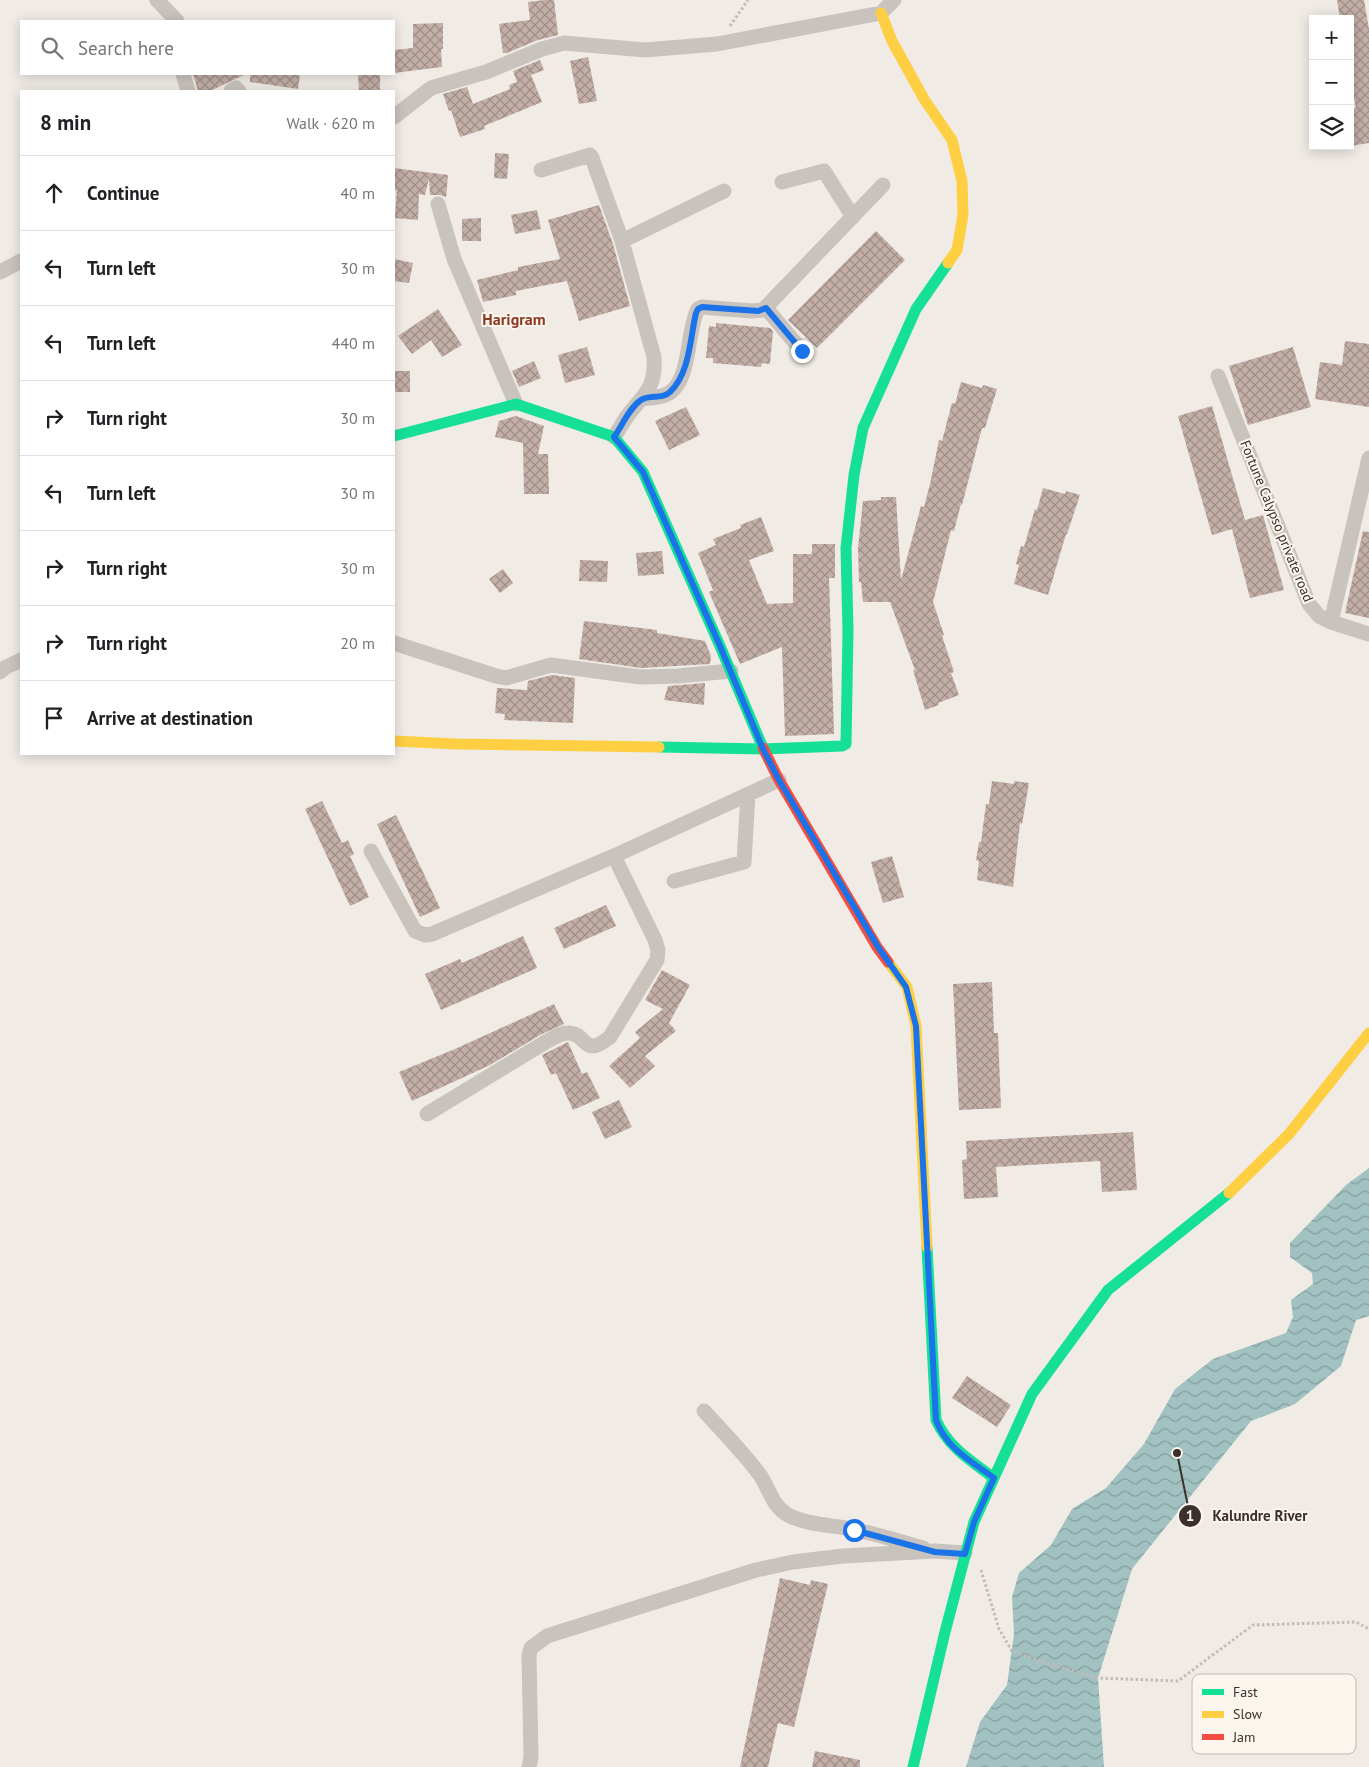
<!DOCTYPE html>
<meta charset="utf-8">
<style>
:root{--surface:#fff;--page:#f6f6f6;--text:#202124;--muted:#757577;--line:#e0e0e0}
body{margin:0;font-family:"PT Sans",sans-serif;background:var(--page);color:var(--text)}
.controls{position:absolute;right:15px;top:15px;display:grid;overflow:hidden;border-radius:0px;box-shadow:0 2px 12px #0003}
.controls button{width:45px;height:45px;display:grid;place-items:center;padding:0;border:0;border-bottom:1px solid var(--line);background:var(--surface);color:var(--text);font:25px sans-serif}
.stop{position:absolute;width:15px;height:15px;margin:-11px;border:4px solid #1a73e8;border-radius:50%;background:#fff}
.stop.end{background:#1a73e8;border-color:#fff;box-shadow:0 1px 5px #0008}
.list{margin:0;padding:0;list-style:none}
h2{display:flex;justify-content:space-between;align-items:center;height:65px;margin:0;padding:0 20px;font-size:21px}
h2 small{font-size:16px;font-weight:400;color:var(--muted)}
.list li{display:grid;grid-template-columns:32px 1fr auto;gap:15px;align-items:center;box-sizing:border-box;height:75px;padding:0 20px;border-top:1px solid var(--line)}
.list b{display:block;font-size:19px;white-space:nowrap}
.list em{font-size:16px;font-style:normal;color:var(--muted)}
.icon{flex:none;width:28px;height:28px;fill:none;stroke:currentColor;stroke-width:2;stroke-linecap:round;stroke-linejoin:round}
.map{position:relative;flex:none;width:1369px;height:1767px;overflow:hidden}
.search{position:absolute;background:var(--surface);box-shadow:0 2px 12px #0003;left:20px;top:20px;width:375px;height:55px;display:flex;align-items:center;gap:12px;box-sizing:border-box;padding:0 18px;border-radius:0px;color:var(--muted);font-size:19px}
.panel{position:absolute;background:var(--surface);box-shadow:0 2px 12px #0003;left:20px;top:90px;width:375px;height:665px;border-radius:0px}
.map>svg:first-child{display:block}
.water{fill:url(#water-waves)}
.building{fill:url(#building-cross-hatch)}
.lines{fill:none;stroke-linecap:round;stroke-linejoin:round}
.path{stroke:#c2bbb6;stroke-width:3;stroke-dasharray:2.5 2.5;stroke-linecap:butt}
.street{stroke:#c9c3be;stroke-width:15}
.fast{stroke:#16e098;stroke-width:11}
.slow{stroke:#ffcf43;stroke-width:11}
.jam{stroke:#f24e42;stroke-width:11}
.route{stroke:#1a73e8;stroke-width:6}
.labels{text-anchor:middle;stroke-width:4;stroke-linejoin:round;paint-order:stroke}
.street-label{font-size:14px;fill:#3b302b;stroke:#fbf5ee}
.quarter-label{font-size:16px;font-weight:bold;fill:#8c3b22;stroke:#fbf5ee}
.key{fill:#fbf5ee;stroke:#c1bab4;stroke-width:1}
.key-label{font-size:14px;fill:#3b302b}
.leader{fill:none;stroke:#3b302b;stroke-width:2}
.callout-dot{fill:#3b302b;stroke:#fbf5ee;stroke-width:2}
.mark-label{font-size:15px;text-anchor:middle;font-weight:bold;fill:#fff}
.callout-label{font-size:15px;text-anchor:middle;font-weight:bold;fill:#3b302b;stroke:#fbf5ee;stroke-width:4;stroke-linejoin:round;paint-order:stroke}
</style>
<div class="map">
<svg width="1369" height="1767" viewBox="0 0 1369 1767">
<defs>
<pattern id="water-waves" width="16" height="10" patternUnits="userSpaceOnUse" patternTransform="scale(1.25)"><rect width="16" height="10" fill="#a1c2c1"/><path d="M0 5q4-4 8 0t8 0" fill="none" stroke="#849e9d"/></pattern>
<pattern id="building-cross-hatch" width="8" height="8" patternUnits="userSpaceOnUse" patternTransform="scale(1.25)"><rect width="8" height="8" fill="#c3afa7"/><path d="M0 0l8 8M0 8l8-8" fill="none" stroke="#a08f88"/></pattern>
</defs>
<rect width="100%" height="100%" fill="#f0ebe5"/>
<path class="water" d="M 1369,1168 L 1369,1316 L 1356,1320 L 1341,1366 L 1295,1404 L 1251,1421 L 1132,1569 L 1098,1678 L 1104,1767 L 966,1767 L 980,1722 L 1007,1685 L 1014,1634 L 1012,1597 L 1019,1573 L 1051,1545 L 1072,1509 L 1106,1488 L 1144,1444 L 1175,1389 L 1213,1359 L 1286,1333 L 1293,1317 L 1291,1300 L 1313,1284 L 1312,1273 L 1290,1257 L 1290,1243 L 1346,1185 Z"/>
<path class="building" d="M 544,0 L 554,0 L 558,35 L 538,40 L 507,53 L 503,53 L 499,24 L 530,20 L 528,2 Z
M 1337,0 L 1364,0 L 1369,29 L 1369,143 L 1350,146 L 1350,109 L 1356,108 L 1350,78 L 1350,19 L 1340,19 Z
M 443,23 L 443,49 L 441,49 L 442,67 L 394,73 L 394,50 L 413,48 L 413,24 Z
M 588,57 L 597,101 L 579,104 L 570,61 Z
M 540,60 L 544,70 L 531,75 L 542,102 L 484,126 L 485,129 L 460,137 L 451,110 L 449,111 L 443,94 L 467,87 L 473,104 L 510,89 L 509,85 L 517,82 L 513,71 Z
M 193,74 L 246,74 L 210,91 L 198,91 Z
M 250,74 L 300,74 L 298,89 L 250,82 Z
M 358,74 L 380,74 L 380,91 L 359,91 Z
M 495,153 L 509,154 L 507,179 L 494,178 Z
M 394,168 L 448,175 L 446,197 L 440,195 L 430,195 L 429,178 L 425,195 L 419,194 L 418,220 L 395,218 L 397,190 L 394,190 Z
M 599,205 L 613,244 L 630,306 L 579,321 L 567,281 L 516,291 L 516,295 L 483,302 L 477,280 L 518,270 L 518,267 L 560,259 L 548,220 Z
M 537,210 L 541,229 L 515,234 L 511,215 Z
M 481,218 L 481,241 L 462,241 L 462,219 Z
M 876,231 L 905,260 L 817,348 L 788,320 Z
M 394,259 L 413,263 L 409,283 L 394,281 Z
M 438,309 L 462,345 L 442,357 L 431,340 L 412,354 L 398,336 Z
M 716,323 L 770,328 L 773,331 L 770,364 L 762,363 L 761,367 L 713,363 L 713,358 L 706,358 L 709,326 L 716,327 Z
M 1345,341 L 1369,344 L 1369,407 L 1315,399 L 1320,362 L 1342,365 Z
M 587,347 L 595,375 L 565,383 L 558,355 Z
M 1293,347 L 1311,407 L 1248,425 L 1229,366 Z
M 534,361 L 541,378 L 519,387 L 512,371 Z
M 394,371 L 410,371 L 410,392 L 394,392 Z
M 961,382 L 982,388 L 983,385 L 997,389 L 985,428 L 982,428 L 962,505 L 961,504 L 954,531 L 951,530 L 933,602 L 944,635 L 942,636 L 954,672 L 951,673 L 959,695 L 938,703 L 939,705 L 925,710 L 913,670 L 915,670 L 890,602 L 863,602 L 861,582 L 859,582 L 858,548 L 863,501 L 881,500 L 881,497 L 896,497 L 901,580 L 921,506 L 924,507 L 930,484 L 939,440 L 942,441 L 952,403 L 955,404 Z
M 1212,406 L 1245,520 L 1263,515 L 1284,590 L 1250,598 L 1232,529 L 1212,535 L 1178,416 Z
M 686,407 L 700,435 L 669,450 L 655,421 Z
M 516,416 L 544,426 L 538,454 L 548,454 L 549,494 L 524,494 L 523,443 L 495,437 L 499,421 Z
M 1043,488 L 1065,494 L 1066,491 L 1080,495 L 1067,534 L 1066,534 L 1048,595 L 1014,584 L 1019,565 L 1016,564 L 1021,546 L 1024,547 L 1035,509 L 1037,510 Z
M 761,517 L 774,551 L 749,560 L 767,604 L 793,603 L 793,554 L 812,554 L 812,544 L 835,544 L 835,578 L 829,578 L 834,734 L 785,736 L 782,647 L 740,664 L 709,592 L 713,590 L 698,553 L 716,545 L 713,539 L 741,528 L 740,525 Z
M 1363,531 L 1369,532 L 1369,618 L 1345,613 Z
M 662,551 L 664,574 L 638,576 L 636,553 Z
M 580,560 L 608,561 L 607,582 L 579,581 Z
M 503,569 L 513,583 L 500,593 L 489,579 Z
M 584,621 L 657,630 L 657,633 L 705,641 L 711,656 L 710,664 L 641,668 L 579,659 Z
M 552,675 L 575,678 L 573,723 L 504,720 L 505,714 L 495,713 L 497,688 L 527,690 L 528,681 Z
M 705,683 L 704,705 L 664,700 L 668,686 Z
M 992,781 L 1014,784 L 1014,781 L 1029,783 L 1022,824 L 1020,823 L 1013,887 L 977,880 L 979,861 L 976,860 L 979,842 L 981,842 L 986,804 L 989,804 Z
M 322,801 L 342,843 L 348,840 L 354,854 L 350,856 L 369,897 L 350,906 L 305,809 Z
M 396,815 L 440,908 L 420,917 L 377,824 Z
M 892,856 L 904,897 L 883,903 L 871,862 Z
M 606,905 L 616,926 L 564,949 L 554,928 Z
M 523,936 L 537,968 L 441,1010 L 425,974 L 460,959 L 462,963 Z
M 662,970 L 690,985 L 669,1023 L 676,1031 L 645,1056 L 655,1066 L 630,1088 L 609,1066 L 640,1038 L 635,1032 L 663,1009 L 645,1000 Z
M 992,982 L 994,1033 L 998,1033 L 1001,1108 L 959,1110 L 953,984 Z
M 554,1004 L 564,1024 L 540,1035 L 490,1065 L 412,1101 L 399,1072 L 455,1049 Z
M 568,1042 L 582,1074 L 587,1072 L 600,1098 L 573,1110 L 556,1073 L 551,1075 L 542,1055 Z
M 619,1100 L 632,1127 L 605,1139 L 592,1112 Z
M 1133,1132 L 1137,1190 L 1102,1192 L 1100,1161 L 996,1167 L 998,1197 L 964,1199 L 962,1160 L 967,1159 L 966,1141 Z
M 967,1376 L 1011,1405 L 997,1427 L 952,1398 Z
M 780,1578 L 810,1585 L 811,1580 L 828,1584 L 794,1727 L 778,1723 L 768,1767 L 740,1767 Z
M 815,1751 L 860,1760 L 860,1767 L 812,1767 Z"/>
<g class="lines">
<path class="path" d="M 730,26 L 748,0
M 981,1570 L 999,1629 L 1012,1651 L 1049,1664 L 1098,1678 L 1178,1681 L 1253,1625 L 1356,1622 L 1369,1629"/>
<path class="street" d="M 157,0 L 177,21
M 183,74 L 188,91
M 231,91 L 236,88 L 239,91
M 394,117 L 431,88 L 486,72 L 542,49 L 564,43 L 645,50 L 717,44 L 881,13 L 894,0
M 541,170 L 590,155 L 592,158 L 622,241
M 782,182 L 824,171 L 853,217
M 438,204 L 454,259 L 516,404
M 0,272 L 21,261
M 766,308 L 802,351
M 1218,376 L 1309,604 L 1319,616 L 1331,622 L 1369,634
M 642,399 C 649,398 658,398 665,395 C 692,385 686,330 698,309 L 702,307 L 751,311 L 763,310 L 883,185
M 614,437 C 620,428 625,418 632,410 C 648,391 656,383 654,357 L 622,241 L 724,191
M 1331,622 L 1369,458
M 394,643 L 496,676 L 506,678 L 551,665 L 640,677 L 678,676 L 731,671
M 0,672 L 6,667 L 21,660
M 371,851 L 415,931 L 425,935 L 432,934 L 614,856 L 779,780
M 674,881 L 744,862 L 748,794
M 427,1114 L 544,1043 C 552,1039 561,1032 570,1033 C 587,1034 583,1059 610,1037 L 657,960 L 658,950 L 655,940 L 614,856
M 704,1411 C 723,1432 743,1452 760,1475 C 769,1488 772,1506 788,1515 C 807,1525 832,1525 852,1529 C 876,1534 899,1541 923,1548
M 529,1767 L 531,1757 L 529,1655 L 531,1648 L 547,1636 L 756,1570 L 793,1562 L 843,1556 L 935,1551 L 965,1553"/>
<path class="fast" d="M 394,436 L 516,404 L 614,437 L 643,472 L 720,646 L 763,748
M 659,747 L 763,749 L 842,746 L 846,744 L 848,631 L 846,548 L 854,475 L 863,428 L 916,309 L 948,263
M 927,1247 L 936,1420 C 948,1447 971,1461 994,1478
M 913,1767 L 945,1632 L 974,1522 L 1032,1394 L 1108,1290 L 1229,1193"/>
<path class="slow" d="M 881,13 L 892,41 L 924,99 L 952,140 L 962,181 L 963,215 L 957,250 L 948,263
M 394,741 L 457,744 L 659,747
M 888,962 L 907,987 L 916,1026 L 927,1247
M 1229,1193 L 1289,1134 L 1369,1033"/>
<path class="jam" d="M 763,748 L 779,780 L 877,947 L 888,962"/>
</g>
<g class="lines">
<path class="route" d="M 802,351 L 766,308 L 758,311 L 702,307 L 698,309 L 696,313 C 690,338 690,373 670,392 C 662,400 650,394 641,400 C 629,408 622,426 614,437 L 643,472 L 720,646 L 763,749 L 779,780 L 878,947 L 906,987 L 916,1026 L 936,1420 C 946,1448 971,1461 994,1478 L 974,1522 L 965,1554 L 935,1552 L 854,1530"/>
</g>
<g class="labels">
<g class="street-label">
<text transform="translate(1277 521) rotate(68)" y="5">Fortune Calypso private road</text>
</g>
<g class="quarter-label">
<text x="514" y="325">Harigram</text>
</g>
</g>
<rect x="1192" y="1674" width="164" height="80" rx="8" class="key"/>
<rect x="1202" y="1689" width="22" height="6" fill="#16e098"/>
<rect x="1202" y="1711" width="22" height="7" fill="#ffcf43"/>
<rect x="1202" y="1734" width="22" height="6" fill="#f24e42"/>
<g class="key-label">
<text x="1233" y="1697">Fast</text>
<text x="1233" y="1719">Slow</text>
<text x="1233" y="1742">Jam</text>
</g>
<path class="leader" d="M1177 1453L1190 1516"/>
<g class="callout-dot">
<circle cx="1177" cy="1453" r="5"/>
<circle cx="1190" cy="1516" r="12"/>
</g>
<g class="mark-label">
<text x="1190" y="1521">1</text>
</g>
<g class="callout-label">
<text x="1260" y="1521">Kalundre River</text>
</g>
</svg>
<div class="controls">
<button>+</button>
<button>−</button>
<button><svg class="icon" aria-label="layers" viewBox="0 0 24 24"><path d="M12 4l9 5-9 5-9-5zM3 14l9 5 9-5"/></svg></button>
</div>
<div class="stop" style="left:854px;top:1530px"></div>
<div class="stop end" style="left:802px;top:351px"></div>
<div class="search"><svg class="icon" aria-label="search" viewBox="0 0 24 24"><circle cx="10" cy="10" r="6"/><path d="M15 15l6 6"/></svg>Search here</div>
<section class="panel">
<h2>8 min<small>Walk · 620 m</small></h2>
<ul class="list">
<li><svg class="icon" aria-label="ahead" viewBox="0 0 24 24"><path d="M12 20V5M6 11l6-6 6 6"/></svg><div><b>Continue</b></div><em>40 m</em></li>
<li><svg class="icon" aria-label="left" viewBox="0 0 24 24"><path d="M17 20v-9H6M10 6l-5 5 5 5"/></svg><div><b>Turn left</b></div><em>30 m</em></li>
<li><svg class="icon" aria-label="left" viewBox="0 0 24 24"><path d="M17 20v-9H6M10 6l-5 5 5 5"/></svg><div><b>Turn left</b></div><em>440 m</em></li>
<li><svg class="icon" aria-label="right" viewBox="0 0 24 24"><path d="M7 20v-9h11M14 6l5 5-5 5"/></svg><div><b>Turn right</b></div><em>30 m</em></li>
<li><svg class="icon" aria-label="left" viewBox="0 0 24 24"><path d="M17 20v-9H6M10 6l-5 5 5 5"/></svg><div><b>Turn left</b></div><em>30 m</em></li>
<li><svg class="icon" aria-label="right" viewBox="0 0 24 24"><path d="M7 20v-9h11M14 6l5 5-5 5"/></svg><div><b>Turn right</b></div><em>30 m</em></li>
<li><svg class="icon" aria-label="right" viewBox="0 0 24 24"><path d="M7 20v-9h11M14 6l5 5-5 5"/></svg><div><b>Turn right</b></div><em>20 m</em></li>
<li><svg class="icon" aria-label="arrive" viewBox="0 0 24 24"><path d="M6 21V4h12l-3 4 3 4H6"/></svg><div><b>Arrive at destination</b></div></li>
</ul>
</section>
</div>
